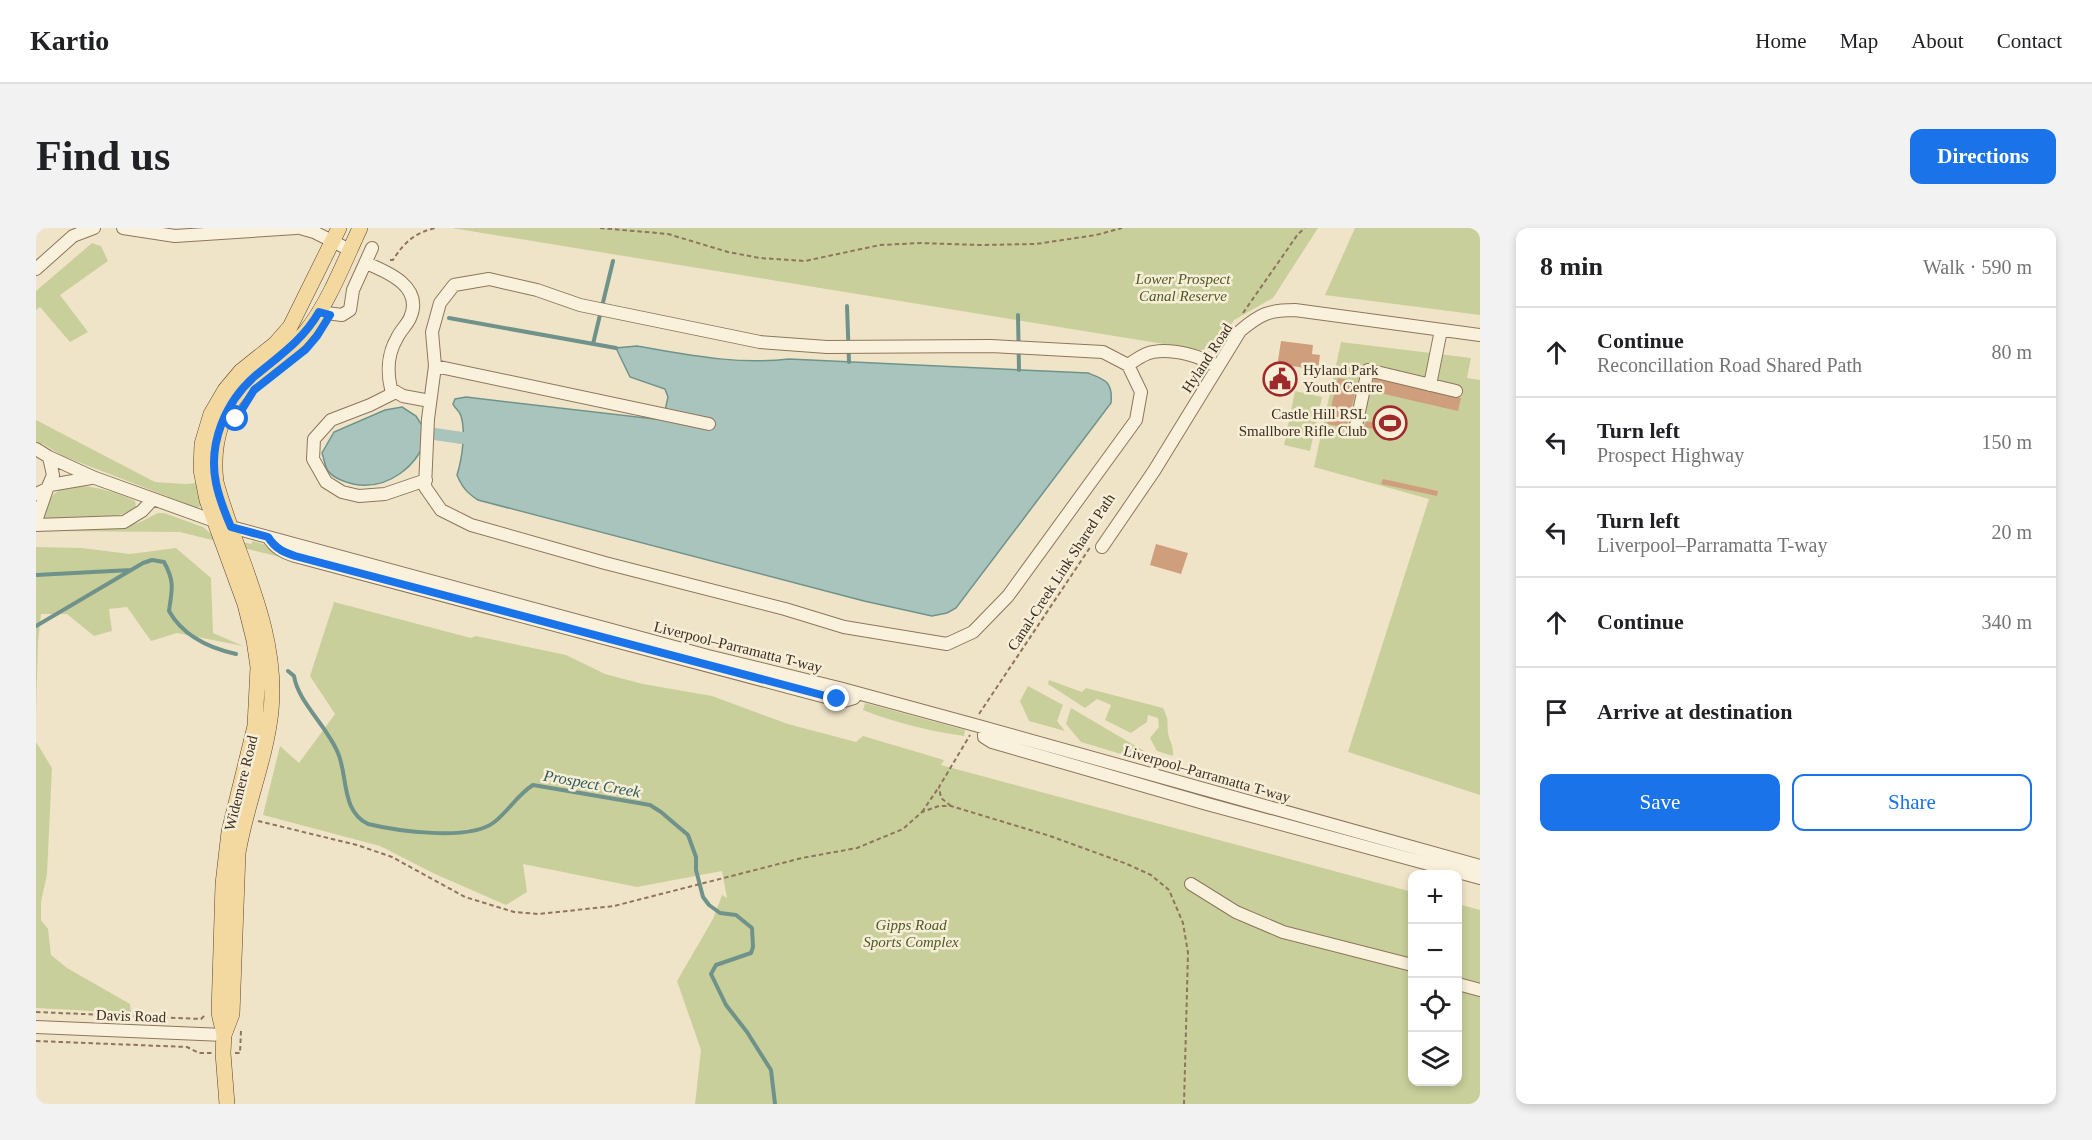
<!DOCTYPE html>
<meta charset="utf-8">
<style>
:root{--surface:#fff;--page:#f2f2f2;--text:#202124;--muted:#757577;--line:#e0e0e0;--accent:#1a73e8}
body{margin:0;font-family:"Times New Roman",serif;background:var(--page);color:var(--text)}
.controls{position:absolute;right:18px;bottom:18px;display:grid;overflow:hidden;border-radius:12px;box-shadow:0 3px 9px #0003}
.controls button{width:54px;height:54px;display:grid;place-items:center;padding:0;border:0;border-bottom:2px solid var(--line);background:var(--surface);color:var(--text);font:30px sans-serif}
.stop{position:absolute;width:18px;height:18px;margin:-14px;border:4px solid #1a73e8;border-radius:50%;background:#fff}
.stop.end{background:#1a73e8;border-color:#fff;box-shadow:0 2px 6px #0008}
.list{margin:0;padding:0;list-style:none}
h2{display:flex;justify-content:space-between;align-items:center;height:78px;margin:0;padding:0 24px;font-size:26px}
h2 small{font-size:20px;font-weight:400;color:var(--muted)}
.list li{display:grid;grid-template-columns:39px 1fr auto;gap:18px;align-items:center;box-sizing:border-box;height:90px;padding:0 24px;border-top:2px solid var(--line)}
.list b{display:block;font-size:22px;white-space:nowrap}
.list p{margin:0;font-size:20px;white-space:nowrap;color:var(--muted)}
.list em{font-size:20px;font-style:normal;color:var(--muted)}
.actions{display:flex;gap:12px;padding:18px 24px}
.actions a{flex:1;padding:14px 0;border:2px solid var(--accent);border-radius:12px;text-align:center;font-size:21px;color:var(--accent)}
.actions .main{background:var(--accent);color:#fff}
.icon{flex:none;width:33px;height:33px;fill:none;stroke:currentColor;stroke-width:2;stroke-linecap:round;stroke-linejoin:round}
.map{position:relative;flex:none;width:1444px;height:876px;overflow:hidden;border-radius:12px}
header{display:flex;align-items:center;gap:36px;box-sizing:border-box;height:84px;padding:0 30px;background:var(--surface);border-bottom:2px solid var(--line)}
header strong{font-size:28px}
nav{display:flex;gap:33px;margin-inline-start:auto;font-size:21px}
.intro{display:flex;align-items:center;justify-content:space-between;box-sizing:border-box;height:144px;padding:0 36px}
h1{margin:0;font-size:42px}
.button{padding:15px 27px;border-radius:12px;background:var(--accent);color:#fff;font-size:21px;font-weight:700}
main{display:flex;gap:36px;padding:0 36px}
aside{flex:1;background:var(--surface);border-radius:12px;box-shadow:0 3px 9px #0003}
.map>svg:first-child{display:block}
.green{fill:#c9cf9b}
.water{fill:#a9c4bc;stroke:#6f938a;stroke-width:1.5}
.lines{fill:none;stroke-linecap:round;stroke-linejoin:round}
.stream{stroke:#6f938a;stroke-width:4}
.canal{stroke:#a9c4bc;stroke-width:12}
.building{fill:#cf9f7d}
.minor-casing{stroke:#8d765c;stroke-width:14}
.major-casing{stroke:#5b4430;stroke-width:16}
.path{stroke:#8d765c;stroke-width:2;stroke-dasharray:4.5 3;stroke-linecap:butt}
.minor{stroke:#faf1dc;stroke-width:12}
.major{stroke:#f3d9a0;stroke-width:15}
.route{stroke:#1a73e8;stroke-width:8}
.labels{text-anchor:middle;stroke-width:5;stroke-linejoin:round;paint-order:stroke}
.park-label{font-size:15px;font-style:italic;fill:#4d5a26;stroke:#f7eed8}
.street-label{font-size:15px;fill:#3d2e20;stroke:#f7eed8}
.poi-label{font-size:15px;fill:#3d2e20;stroke:#f7eed8;text-anchor:start}
.water-label{font-size:16px;font-style:italic;fill:#2f5d5a;stroke:#f7eed8}
</style>
<header>
<strong>Kartio</strong>
<nav><a>Home</a><a>Map</a><a>About</a><a>Contact</a></nav>
</header>
<div class="intro"><h1>Find us</h1><a class="button">Directions</a></div>
<main>
<div class="map">
<svg width="1444" height="876" viewBox="0 0 1444 876">
<rect width="100%" height="100%" fill="#f0e4c8"/>
<path class="green" d="M 416,0 L 1282,0 L 1237,70 L 1198,92 L 1177,124 Z
M 1319,0 L 1444,0 L 1444,87 L 1289,67 Z
M 56,15 L 65,18 L 72,33 L 24,67 L 52,104 L 34,114 L 4,79 L 0,82 L 0,63 Z
M 1305,114 L 1435,130 L 1431,150 L 1444,152 L 1444,567 L 1312,524 L 1393,271 L 1278,239 Z
M 1259,163 L 1286,169 L 1274,223 L 1248,217 Z
M 0,192 L 119,254 L 150,256 L 160,255 L 165,277 L 162,280 L 156,278 L 27,228 L 7,216 L 0,215 Z
M 45,258 C 63,259 82,265 99,273 L 100,279 C 75,297 30,291 0,291 L 0,279 L 12,279 C 16,260 28,261 45,258 Z
M 122,285 L 128,285 L 167,299 L 175,306 L 215,316 L 217,313 L 227,316 L 244,329 L 144,304 L 8,303 L 8,300 L 86,299 L 102,295 Z
M 0,319 L 46,320 L 94,326 L 140,320 L 175,350 L 177,405 L 207,418 L 141,405 L 115,413 L 91,379 L 73,381 L 76,403 L 58,408 L 31,386 L 5,386 L 2,414 L 0,484 Z
M 298,374 L 435,410 L 440,408 L 530,427 L 569,446 L 607,456 L 676,468 L 752,496 L 820,514 L 827,508 L 908,532 L 905,537 L 1376,664 L 1376,854 L 1422,854 L 1422,676 L 1444,682 L 1444,876 L 659,876 L 665,822 L 641,753 L 677,691 L 686,667 L 691,670 L 686,643 L 601,659 L 487,636 L 491,664 L 470,677 L 399,646 L 344,618 L 227,587 L 244,518 L 263,535 L 299,486 L 274,448 Z
M 1013,452 L 1046,464 L 1050,460 L 1127,480 C 1133,493 1131,491 1132,504 C 1133,513 1138,518 1137,528 L 1121,523 L 1114,510 L 1123,499 L 1122,490 L 1112,487 L 1111,494 L 1095,505 L 1069,492 L 1075,477 L 1061,471 L 1049,480 L 1012,456 Z
M 992,458 L 1027,477 L 1021,493 L 1029,503 L 993,493 L 984,473 Z
M 829,475 L 929,502 L 928,508 C 894,503 859,495 827,482 Z
M 1035,480 L 1120,530 L 1132,540 L 1045,514 L 1030,496 Z
M 0,514 L 16,540 L 11,646 L 5,674 L 5,692 L 12,701 L 15,727 L 31,740 L 94,776 L 95,785 L 0,780 Z"/>
<path class="water" d="M 601,118 C 653,127 701,137 753,131 L 1052,145 C 1070,152 1077,154 1075,175 L 920,380 L 911,385 L 896,388 L 828,373 L 442,272 C 431,265 426,259 421,247 C 426,231 430,204 425,188 C 424,183 419,181 417,176 L 419,171 L 430,169 L 627,192 L 632,169 L 629,161 L 594,149 L 580,120 Z
M 366,179 L 380,188 L 391,205 C 384,238 351,263 317,256 C 309,254 298,251 292,243 C 289,239 288,230 286,225 L 298,204 L 349,182 Z"/>
<g class="lines">
<path class="stream" d="M 811,78 L 813,134
M 982,87 L 983,142
M 413,90 L 580,120
M 557,116 L 577,33
M 0,347 L 95,342
M 0,398 L 107,335 L 116,332 L 128,334 C 139,354 136,361 133,383 C 147,408 173,420 200,426
M 252,443 L 258,448 C 262,474 291,498 302,525 C 312,548 305,583 332,596 C 361,603 432,613 457,595 C 472,584 481,567 497,557 L 614,577 L 625,584 L 652,607 L 660,629 L 660,642 L 667,669 L 673,677 L 684,685 L 700,687 L 716,700 L 717,719 L 715,725 L 680,737 L 675,746 L 690,777 L 711,804 L 735,842 L 739,876"/>
<path class="canal" d="M 392,205 L 426,210"/>
</g>
<path class="building" d="M 1245,113 L 1277,117 L 1276,126 L 1284,127 L 1282,142 L 1249,137 L 1248,145 L 1238,144 L 1238,139 L 1241,139 Z
M 1302,150 L 1320,154 L 1317,165 L 1319,166 L 1310,200 L 1291,196 Z
M 1338,150 L 1425,170 L 1422,183 L 1335,163 Z
M 1330,193 L 1359,200 L 1357,205 L 1328,199 Z
M 1347,251 L 1402,263 L 1401,268 L 1345,256 Z
M 1120,316 L 1152,325 L 1145,346 L 1114,337 Z"/>
<g class="lines">
<g class="minor-casing">
<path id="minor" d="M 87,0 L 139,8 L 260,0
M 264,0 L 278,4 L 314,22
M 330,35 C 352,44 388,59 374,90 C 371,97 364,103 361,110 C 352,125 351,144 355,161 L 367,168 L 394,173
M 0,41 L 37,8 L 58,0
M 283,84 L 306,87 L 314,82 L 317,62 L 336,20
M 1092,137 L 1105,164 L 1100,192 L 972,368 L 937,404 L 911,416 L 808,399 L 749,381 L 569,335 L 435,297 L 405,282 L 389,259 L 392,191 L 399,138 L 396,104 L 404,75 L 418,57 L 453,51 L 501,62 L 544,77 L 724,114 L 791,119 L 955,118 L 1067,124 L 1092,137 C 1100,132 1108,125 1117,124 C 1136,120 1166,128 1181,139
M 399,138 L 673,196
M 1394,157 L 1405,102
M 360,164 L 334,177 L 295,192 L 278,211 L 277,231 L 290,254 L 306,264 L 323,268 L 349,266 L 390,252
M 1319,202 L 1332,142 L 1420,163
M 0,221 L 13,229 L 17,247 L 11,261 L 0,266
M 13,229 L 59,250 L 195,299 L 672,428 L 803,460 L 939,497 L 1444,638
M 14,257 L 55,250
M 0,293 L 11,261
M 0,297 L 88,294 L 106,283 L 117,271
M 232,309 C 239,320 247,324 259,328 L 797,471 L 808,473 L 818,470 L 821,465
M 1066,319 L 1118,243 L 1204,103 C 1224,86 1233,82 1259,82 L 1444,107
M 948,500 L 948,509 L 956,514 L 1171,576 L 1444,650
M 1155,656 L 1200,684 L 1247,704 L 1376,737
M 1422,756 L 1444,762
M 0,799 L 188,807"/>
</g>
<g class="major-casing">
<path id="major" d="M 188,807 L 196,786 L 202,625 C 210,577 230,531 235,483 C 243,401 201,331 180,254 C 175,213 187,174 220,148 C 238,133 257,121 271,102 C 294,72 308,34 324,0
M 191,876 L 187,825 L 188,807 L 183,785 L 187,656 L 193,604 L 219,498 L 222,439 L 218,412 L 209,376 L 171,272 L 165,242 L 166,216 L 175,186 L 189,162 L 205,143 L 239,116 L 254,99 L 303,0"/>
</g>
<path class="path" d="M 564,0 L 632,6 L 692,24 L 724,30 L 769,33 L 844,17 L 885,15 L 942,17 L 1000,16 L 1060,7 L 1086,0
M 354,32 L 357,32 C 368,14 380,4 400,0
M 1207,85 L 1262,6 L 1269,0
M 943,486 L 1055,318
M 915,578 L 905,570 L 903,559 L 934,507
M 886,584 L 903,559
M 222,593 L 321,617 L 356,629 L 429,669 L 478,684 L 503,686 L 578,678 L 766,630 L 821,620 L 867,601 L 886,584 L 903,578 L 915,578 L 1014,608 L 1091,636 L 1115,647 L 1133,662 L 1147,695 L 1152,725 L 1148,876
M 0,784 L 165,791 L 170,786
M 0,813 L 151,819 L 163,825 L 176,825
M 199,825 L 204,825 L 205,803"/>
<use href="#minor" class="minor"/>
<use href="#major" class="major"/>
</g>
<g class="lines">
<path class="route" d="M 200,191 L 218,162 L 270,121 L 281,108 L 294,87 L 283,84 C 267,112 243,128 219,148 C 189,174 172,216 180,255 C 183,270 189,285 195,299 L 232,309 C 239,320 247,324 259,328 L 801,471"/>
</g>
<defs>
<g id="civic-ring" transform="scale(1.725)"><circle r="9.5" fill="#f7eed8" stroke="#9e2a2b" stroke-width="1.5"/><path d="M-.6-6.5H3V-4.5H.6V-3L4-1V1h2V6H-6V1h2V-1L-.6-3ZM-1.2 2.5V6h2.4V2.5Z" fill="#9e2a2b"/></g>
<g id="stadium-ring" transform="scale(1.725)"><circle r="9.5" fill="#f7eed8" stroke="#9e2a2b" stroke-width="1.5"/><path d="M0-5a6.5 5 0 1 0 0 10a6.5 5 0 1 0 0-10ZM-3.5-1.8h7v3.6h-7Z" fill="#9e2a2b"/></g>
</defs>
<g fill-rule="evenodd">
<use href="#civic-ring" x="1244" y="151"/>
<use href="#stadium-ring" x="1354" y="195"/>
</g>
<g class="labels">
<g class="park-label">
<text x="1147" y="56">Lower Prospect<tspan x="1147" dy="17">Canal Reserve</tspan></text>
<text x="875" y="702">Gipps Road<tspan x="875" dy="17">Sports Complex</tspan></text>
</g>
<g class="street-label">
<text transform="translate(1171 130) rotate(-57)" y="5">Hyland Road</text>
<text transform="translate(1025 344) rotate(-57)" y="5">Canal-Creek Link Shared Path</text>
<text transform="translate(702 419) rotate(14)" y="5">Liverpool–Parramatta T-way</text>
<text transform="translate(1171 546) rotate(16)" y="5">Liverpool–Parramatta T-way</text>
<text transform="translate(205 555) rotate(-76)" y="5">Widemere Road</text>
<text transform="translate(95 788) rotate(2)" y="5">Davis Road</text>
</g>
<g class="poi-label">
<text x="1267" y="147">Hyland Park<tspan x="1267" dy="17">Youth Centre</tspan></text>
<text x="1331" y="191" text-anchor="end">Castle Hill RSL<tspan x="1331" dy="17">Smallbore Rifle Club</tspan></text>
</g>
<g class="water-label">
<text transform="translate(556 555) rotate(10)" y="6">Prospect Creek</text>
</g>
</g>
</svg>
<div class="controls">
<button>+</button>
<button>−</button>
<button><svg class="icon" aria-label="locate" viewBox="0 0 24 24"><circle cx="12" cy="12" r="6"/><path d="M12 2v4M12 18v4M2 12h4M18 12h4"/></svg></button>
<button><svg class="icon" aria-label="layers" viewBox="0 0 24 24"><path d="M12 4l9 5-9 5-9-5zM3 14l9 5 9-5"/></svg></button>
</div>
<div class="stop" style="left:200px;top:191px"></div>
<div class="stop end" style="left:801px;top:471px"></div>
</div>
<aside>
<h2>8 min<small>Walk · 590 m</small></h2>
<ul class="list">
<li><svg class="icon" aria-label="ahead" viewBox="0 0 24 24"><path d="M12 20V5M6 11l6-6 6 6"/></svg><div><b>Continue</b><p>Reconcillation Road Shared Path</p></div><em>80 m</em></li>
<li><svg class="icon" aria-label="left" viewBox="0 0 24 24"><path d="M17 20v-9H6M10 6l-5 5 5 5"/></svg><div><b>Turn left</b><p>Prospect Highway</p></div><em>150 m</em></li>
<li><svg class="icon" aria-label="left" viewBox="0 0 24 24"><path d="M17 20v-9H6M10 6l-5 5 5 5"/></svg><div><b>Turn left</b><p>Liverpool–Parramatta T-way</p></div><em>20 m</em></li>
<li><svg class="icon" aria-label="ahead" viewBox="0 0 24 24"><path d="M12 20V5M6 11l6-6 6 6"/></svg><div><b>Continue</b></div><em>340 m</em></li>
<li><svg class="icon" aria-label="arrive" viewBox="0 0 24 24"><path d="M6 21V4h12l-3 4 3 4H6"/></svg><div><b>Arrive at destination</b></div></li>
</ul>
<div class="actions"><a class="main">Save</a><a>Share</a></div>
</aside>
</main>
